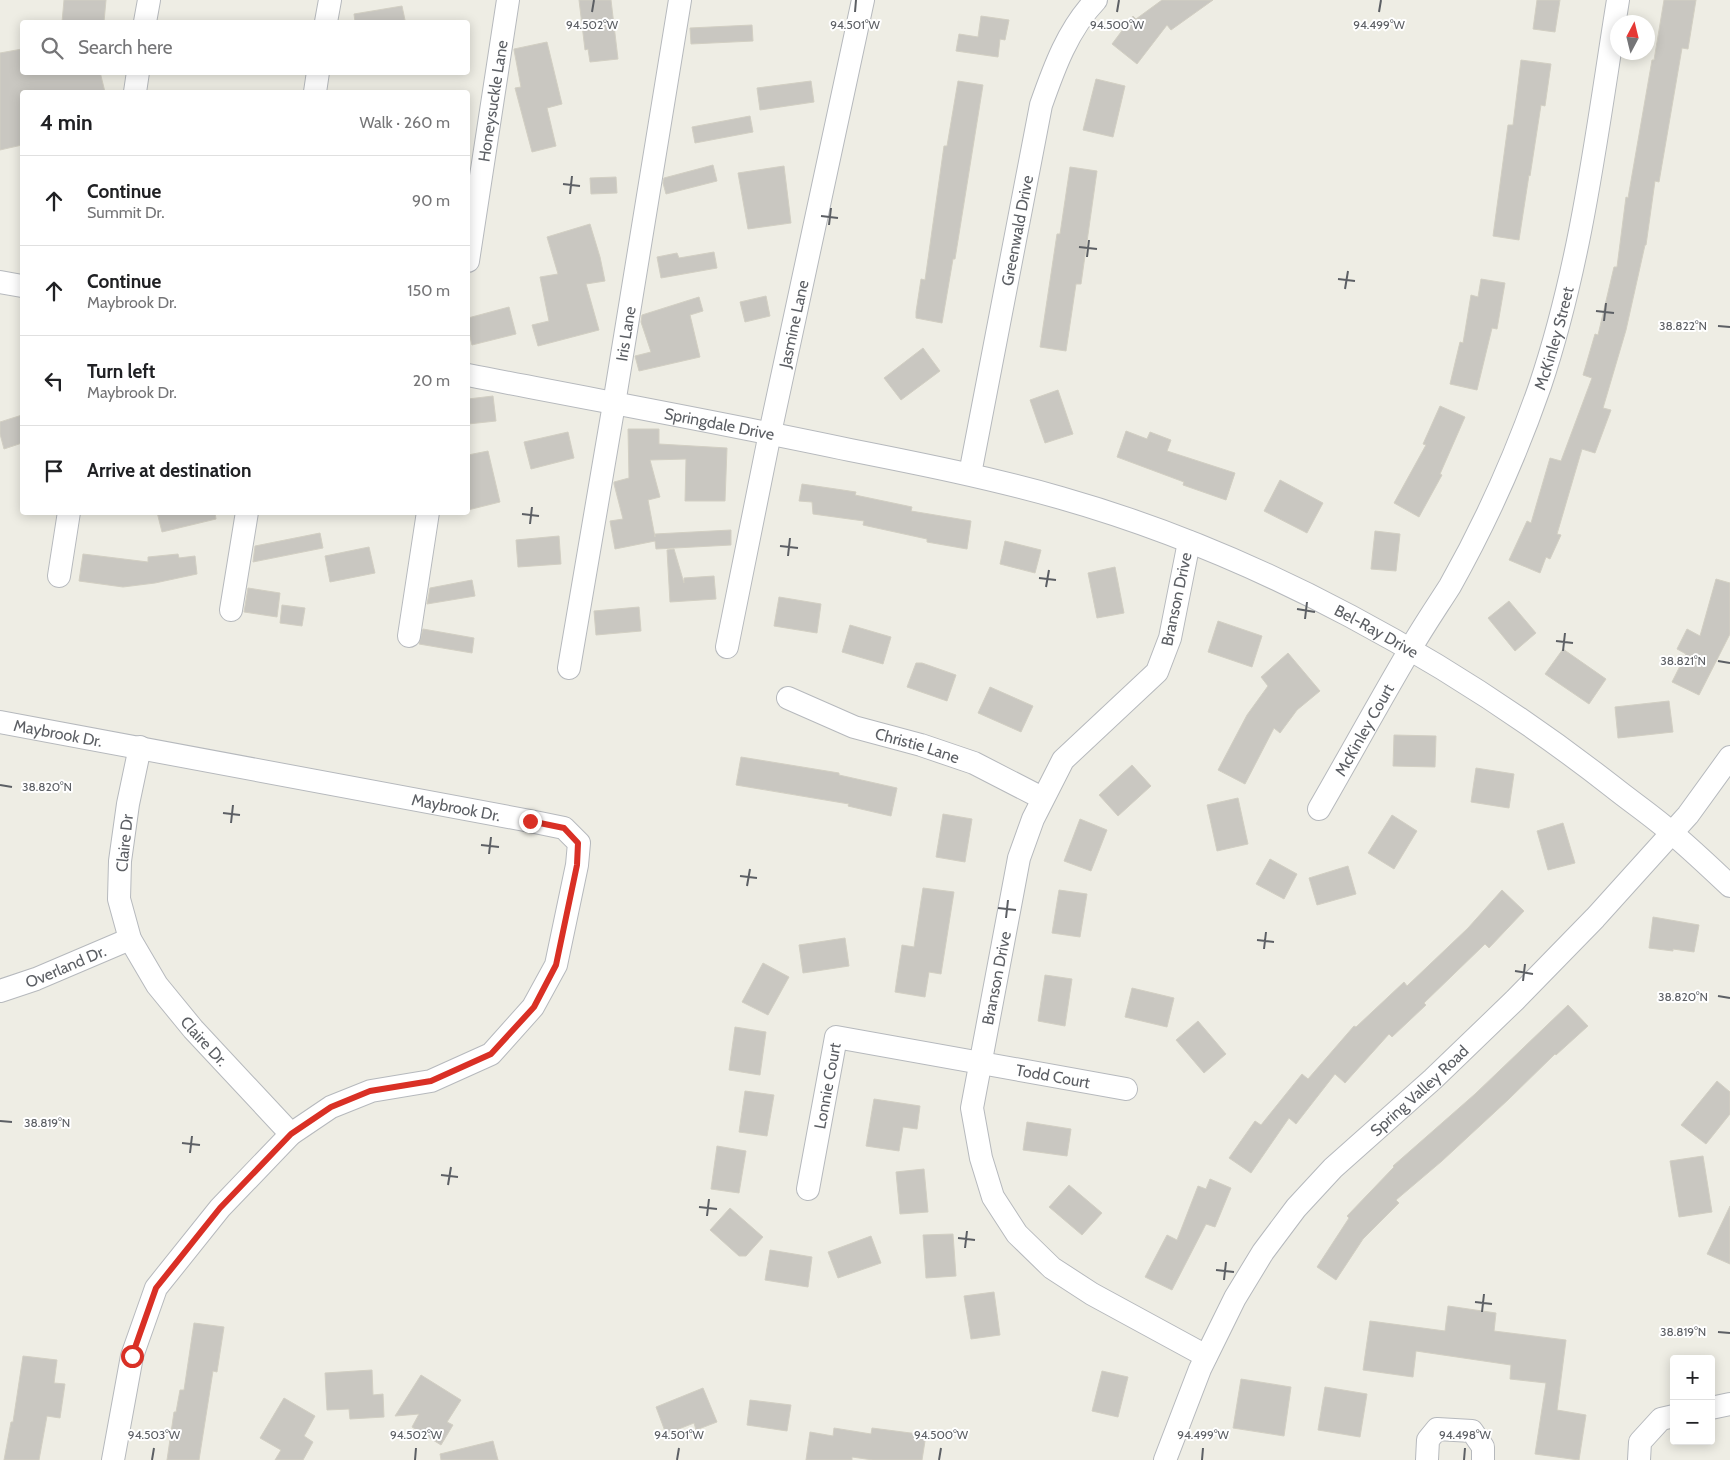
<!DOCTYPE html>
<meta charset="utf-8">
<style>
:root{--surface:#fff;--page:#f6f6f6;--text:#202124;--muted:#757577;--line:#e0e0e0}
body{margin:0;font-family:Cabin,sans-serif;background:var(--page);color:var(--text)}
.controls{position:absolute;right:15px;bottom:15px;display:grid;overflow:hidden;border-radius:5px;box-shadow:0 2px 12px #0003}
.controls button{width:45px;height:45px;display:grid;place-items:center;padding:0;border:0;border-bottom:1px solid var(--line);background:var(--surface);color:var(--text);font:25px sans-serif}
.compass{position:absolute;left:1610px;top:15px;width:45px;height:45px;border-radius:50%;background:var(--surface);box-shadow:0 2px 12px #0003;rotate:7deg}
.stop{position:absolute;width:15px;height:15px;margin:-11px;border:4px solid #d93025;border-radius:50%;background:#fff}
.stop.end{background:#d93025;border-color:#fff;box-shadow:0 1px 5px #0008}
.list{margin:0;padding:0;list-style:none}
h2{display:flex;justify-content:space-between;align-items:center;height:65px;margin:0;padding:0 20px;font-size:21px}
h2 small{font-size:16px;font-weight:400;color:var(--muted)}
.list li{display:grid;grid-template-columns:32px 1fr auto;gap:15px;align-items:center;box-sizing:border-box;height:90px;padding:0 20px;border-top:1px solid var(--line)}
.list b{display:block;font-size:19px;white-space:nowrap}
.list p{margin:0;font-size:16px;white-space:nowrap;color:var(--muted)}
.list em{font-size:16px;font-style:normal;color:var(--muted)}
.icon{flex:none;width:28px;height:28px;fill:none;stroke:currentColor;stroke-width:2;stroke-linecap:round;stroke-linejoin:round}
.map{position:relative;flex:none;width:1730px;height:1460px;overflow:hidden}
.search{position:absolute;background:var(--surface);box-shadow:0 2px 12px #0003;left:20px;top:20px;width:450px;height:55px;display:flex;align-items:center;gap:12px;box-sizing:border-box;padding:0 18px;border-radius:5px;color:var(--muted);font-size:19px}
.panel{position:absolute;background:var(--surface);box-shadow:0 2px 12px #0003;left:20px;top:90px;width:450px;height:425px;border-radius:5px}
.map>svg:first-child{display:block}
.building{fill:#c9c7c1;stroke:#d2cfc3}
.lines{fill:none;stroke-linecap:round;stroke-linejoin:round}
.minor-casing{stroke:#b6b9bd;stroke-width:24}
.minor{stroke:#fff;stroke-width:22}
.route{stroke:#d93025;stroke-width:6}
.ticks{fill:none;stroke:#5c5f64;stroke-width:2}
.labels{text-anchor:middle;stroke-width:4;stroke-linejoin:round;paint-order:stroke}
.street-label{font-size:16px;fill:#5c5f64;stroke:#fff}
.ticks-label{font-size:12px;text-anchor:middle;fill:#5c5f64;stroke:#fff;stroke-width:4;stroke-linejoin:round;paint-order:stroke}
</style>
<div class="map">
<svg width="1730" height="1460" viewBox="0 0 1730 1460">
<rect width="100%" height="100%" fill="#eeede4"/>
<path class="building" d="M 64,0 L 106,0 L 104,22 L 62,22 Z
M 579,0 L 611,0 L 618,59 L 590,62 L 588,49 L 585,50 Z
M 1162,0 L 1213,0 L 1171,30 L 1167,25 L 1137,64 L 1112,44 L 1133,16 L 1136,19 Z
M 1537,0 L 1560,0 L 1555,32 L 1533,29 Z
M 1664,0 L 1696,0 L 1688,49 L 1682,48 L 1659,182 L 1655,181 L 1646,245 L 1645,245 L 1626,330 L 1603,408 L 1611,410 L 1595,453 L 1582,449 L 1557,534 L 1561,535 L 1550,559 L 1546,557 L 1540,573 L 1509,560 L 1527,521 L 1531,523 L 1550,458 L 1561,461 L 1592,378 L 1583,375 L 1595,334 L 1598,335 L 1614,267 L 1617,267 L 1626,197 L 1628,198 L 1652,60 L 1654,60 Z
M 402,6 L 405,20 L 393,22 L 355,22 L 354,14 Z
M 981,16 L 1009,20 L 1005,40 L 1000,39 L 998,57 L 956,51 L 959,34 L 978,37 Z
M 752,25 L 753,41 L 691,44 L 690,28 Z
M 547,42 L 562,104 L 547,108 L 556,146 L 532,152 L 515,88 L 521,87 L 514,50 L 514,49 Z
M 22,49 L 22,72 L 100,72 L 105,92 L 22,92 L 22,145 L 0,150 L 0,53 Z
M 1521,60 L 1551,64 L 1545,106 L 1541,105 L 1530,176 L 1529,175 L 1519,240 L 1493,236 L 1508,125 L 1513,125 Z
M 1096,79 L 1125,86 L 1113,137 L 1083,130 Z
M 811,81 L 814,102 L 760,110 L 757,88 Z
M 958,81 L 983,85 L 955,259 L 953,259 L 942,323 L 916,318 L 916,312 L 921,279 L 925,280 L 944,146 L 947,146 Z
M 750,116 L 753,132 L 695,143 L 692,127 Z
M 713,165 L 717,181 L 666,194 L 663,183 L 664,178 Z
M 784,166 L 791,223 L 748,229 L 738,173 Z
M 1070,167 L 1097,171 L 1081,284 L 1076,284 L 1066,351 L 1040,347 L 1057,234 L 1060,234 Z
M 616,177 L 617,193 L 591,194 L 590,178 Z
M 590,224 L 600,257 L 605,281 L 586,284 L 599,330 L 538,346 L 532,325 L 549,321 L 540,277 L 558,274 L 547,237 Z
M 714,252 L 717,268 L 661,278 L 657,257 L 677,253 L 679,258 Z
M 1481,279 L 1505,283 L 1497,329 L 1492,328 L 1477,390 L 1450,384 L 1460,342 L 1463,343 L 1471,295 L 1478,297 Z
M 766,296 L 770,316 L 745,322 L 740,302 Z
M 699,297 L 703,311 L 690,315 L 700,357 L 639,371 L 635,356 L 651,352 L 641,322 L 642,315 Z
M 509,307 L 516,334 L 472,345 L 468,329 L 468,318 Z
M 923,348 L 940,371 L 901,400 L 884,378 Z
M 1058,390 L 1073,434 L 1045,443 L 1030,400 Z
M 493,396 L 496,421 L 468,424 L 468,399 Z
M 1440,406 L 1465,417 L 1440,474 L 1442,475 L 1419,517 L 1394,503 L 1426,445 L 1423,444 Z
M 22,415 L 22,443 L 4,449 L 0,434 L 0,422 Z
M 628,429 L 659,429 L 659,444 L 727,448 L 725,501 L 685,501 L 686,459 L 650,460 L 660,497 L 648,500 L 655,537 L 655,534 L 731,530 L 731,545 L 656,549 L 655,541 L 615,549 L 610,521 L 623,519 L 614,484 L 614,482 L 629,478 Z
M 1126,431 L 1147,439 L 1150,432 L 1171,440 L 1167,451 L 1235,473 L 1226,500 L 1183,485 L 1184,482 L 1117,457 Z
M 568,432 L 574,458 L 531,469 L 524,442 Z
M 488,451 L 500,502 L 468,510 L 468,455 Z
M 1280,480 L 1323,503 L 1307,533 L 1264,511 Z
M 802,484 L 856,492 L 855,495 L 912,507 L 911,511 L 971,521 L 967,549 L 927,542 L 927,539 L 863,525 L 864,521 L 813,514 L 812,502 L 799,501 Z
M 157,512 L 215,512 L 216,519 L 162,532 Z
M 1375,531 L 1400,534 L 1396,571 L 1371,569 Z
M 320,533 L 323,548 L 253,562 L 255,546 Z
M 559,536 L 561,564 L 518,567 L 516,540 Z
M 1005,541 L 1041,550 L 1035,573 L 1000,564 Z
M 369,547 L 375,573 L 330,582 L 325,556 Z
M 674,549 L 684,583 L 684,578 L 714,576 L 716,599 L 670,602 L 667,550 Z
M 83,554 L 148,562 L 148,557 L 178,554 L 179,558 L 195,556 L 197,574 L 155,583 L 123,587 L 79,581 Z
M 1115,567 L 1124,613 L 1097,618 L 1088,573 Z
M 1716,579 L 1730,583 L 1730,634 L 1699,695 L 1672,682 L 1686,654 L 1677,649 L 1687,629 L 1700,636 Z
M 472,580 L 475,596 L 427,604 L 430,588 Z
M 248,588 L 280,593 L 277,617 L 244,612 Z
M 779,597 L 821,604 L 817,633 L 774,626 Z
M 1509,601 L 1536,633 L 1515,651 L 1488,618 Z
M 282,605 L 305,608 L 302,626 L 280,623 Z
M 639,607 L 641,631 L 596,635 L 594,611 Z
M 1218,621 L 1262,636 L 1252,667 L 1208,652 Z
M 850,625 L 891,637 L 883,664 L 842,652 Z
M 423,629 L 474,638 L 472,653 L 419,644 Z
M 1563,649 L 1606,679 L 1589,704 L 1545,674 Z
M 1288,653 L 1320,691 L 1297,710 L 1280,733 L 1274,728 L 1245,784 L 1218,770 L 1247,715 L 1268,686 L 1261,677 Z
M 916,663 L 922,663 L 956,675 L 947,701 L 907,687 Z
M 990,687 L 1033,706 L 1021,732 L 978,713 Z
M 1669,701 L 1673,732 L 1618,738 L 1615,707 Z
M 1394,735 L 1436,736 L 1435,767 L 1393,766 Z
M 741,757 L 839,773 L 839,775 L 897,788 L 891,816 L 848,806 L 849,804 L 736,785 Z
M 1132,765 L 1151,786 L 1118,816 L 1099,795 Z
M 1476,768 L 1514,774 L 1509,808 L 1471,802 Z
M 1238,798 L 1248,844 L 1217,851 L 1207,805 Z
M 943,814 L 972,819 L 965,862 L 936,857 Z
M 1392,815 L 1417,831 L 1394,869 L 1368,853 Z
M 1080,819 L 1107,830 L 1091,871 L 1064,861 Z
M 1563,823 L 1575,863 L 1548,870 L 1537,831 Z
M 1270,859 L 1297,874 L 1284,899 L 1256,884 Z
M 1348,866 L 1356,894 L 1317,905 L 1309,878 Z
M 923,888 L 954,892 L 941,974 L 929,972 L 925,997 L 895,992 L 902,945 L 914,947 Z
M 1059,890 L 1087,894 L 1080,937 L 1052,933 Z
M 1502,890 L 1524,911 L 1489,948 L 1485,944 L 1424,1003 L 1426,1005 L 1392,1037 L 1389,1034 L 1345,1083 L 1335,1074 L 1296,1124 L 1289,1118 L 1251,1173 L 1229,1158 L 1255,1121 L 1261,1125 L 1302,1074 L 1308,1079 L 1354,1026 L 1356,1027 L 1404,982 L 1407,986 L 1468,928 Z
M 1653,917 L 1699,925 L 1694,952 L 1673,949 L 1673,951 L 1649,948 Z
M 845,938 L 849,966 L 803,973 L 799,945 Z
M 763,963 L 789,977 L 768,1015 L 742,1002 Z
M 1045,975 L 1072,979 L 1065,1026 L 1038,1021 Z
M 1132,988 L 1174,998 L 1167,1027 L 1125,1017 Z
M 1568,1005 L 1588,1026 L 1556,1055 L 1555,1054 L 1509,1099 L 1442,1161 L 1396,1200 L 1399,1203 L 1363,1239 L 1336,1280 L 1317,1267 L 1349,1218 L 1347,1216 L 1394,1167 L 1393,1166 L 1475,1094 Z
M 1198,1021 L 1226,1054 L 1204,1073 L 1176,1040 Z
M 735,1027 L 766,1032 L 760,1075 L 729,1070 Z
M 1717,1081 L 1730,1092 L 1730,1114 L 1706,1144 L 1681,1125 Z
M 745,1091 L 774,1095 L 767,1136 L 739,1132 Z
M 874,1099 L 920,1106 L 917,1129 L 903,1127 L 899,1151 L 866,1146 Z
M 1027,1122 L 1071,1129 L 1067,1156 L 1023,1150 Z
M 717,1146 L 746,1151 L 739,1193 L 711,1189 Z
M 1703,1156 L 1712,1212 L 1679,1217 L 1670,1161 Z
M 924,1169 L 928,1212 L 900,1214 L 896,1172 Z
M 1210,1179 L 1231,1188 L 1215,1227 L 1206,1224 L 1172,1290 L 1145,1277 L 1167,1235 L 1177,1240 L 1198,1186 L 1206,1189 Z
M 1069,1185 L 1102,1213 L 1082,1235 L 1049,1207 Z
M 1730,1206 L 1730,1264 L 1707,1254 Z
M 730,1208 L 763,1237 L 746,1256 L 739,1256 L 710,1230 Z
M 953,1234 L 956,1276 L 926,1278 L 923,1235 Z
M 871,1236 L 881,1263 L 838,1278 L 828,1252 Z
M 770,1250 L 812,1257 L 808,1287 L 765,1280 Z
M 994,1292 L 1000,1335 L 971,1339 L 964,1296 Z
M 1448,1306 L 1496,1313 L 1494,1331 L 1566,1340 L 1557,1410 L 1586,1415 L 1579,1460 L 1535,1454 L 1546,1383 L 1510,1379 L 1511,1365 L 1416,1351 L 1413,1377 L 1363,1370 L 1370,1321 L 1445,1331 Z
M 194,1323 L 224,1327 L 217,1372 L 213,1371 L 199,1460 L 167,1460 L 174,1412 L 176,1412 L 180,1390 L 184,1390 Z
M 23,1356 L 57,1360 L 54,1383 L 65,1384 L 60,1418 L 47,1416 L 39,1460 L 4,1460 L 11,1422 L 13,1422 Z
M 372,1370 L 373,1395 L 383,1394 L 384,1417 L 350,1419 L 349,1409 L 327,1410 L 325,1373 Z
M 1102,1371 L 1128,1377 L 1118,1417 L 1092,1411 Z
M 421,1375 L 461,1400 L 447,1422 L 453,1425 L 441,1445 L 412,1427 L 419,1414 L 395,1416 Z
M 1241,1379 L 1291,1387 L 1284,1436 L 1233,1428 Z
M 1325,1387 L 1367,1394 L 1360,1437 L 1318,1430 Z
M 703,1388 L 717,1422 L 696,1430 L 694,1423 L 666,1434 L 656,1407 Z
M 284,1398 L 315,1416 L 304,1436 L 313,1442 L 303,1460 L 275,1460 L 281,1450 L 260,1438 Z
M 750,1400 L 791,1405 L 787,1431 L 747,1425 Z
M 834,1428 L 871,1434 L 872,1428 L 926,1435 L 922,1460 L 873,1460 L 852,1457 L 852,1460 L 806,1460 L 810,1432 L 833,1436 Z
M 493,1441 L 498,1460 L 441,1460 L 440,1454 Z"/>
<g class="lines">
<g class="minor-casing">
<g id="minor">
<path d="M 145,22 L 149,0"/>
<path d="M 326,22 L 330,0"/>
<path d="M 135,92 L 138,72"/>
<path d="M 315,92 L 318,72"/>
<path id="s1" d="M 468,261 L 508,0"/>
<path d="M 0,282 L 22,286"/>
<path id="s2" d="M 468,375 C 595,400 723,423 850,450 C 921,464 991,478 1061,498 C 1258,554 1452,661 1613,787 C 1633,803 1654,817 1673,834 C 1693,851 1711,868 1730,886"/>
<path id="s3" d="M 970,474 L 1041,105 C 1054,68 1068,29 1096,0"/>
<path d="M 1189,542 L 1170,638 L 1157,672 L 1063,760 L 1033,819 L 1019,858 L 972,1108 L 981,1158 L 993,1197 L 1017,1234 L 1052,1268 L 1092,1294 L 1206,1356"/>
<path d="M 59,576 L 69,512"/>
<path d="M 231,610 L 247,512"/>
<path d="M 409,636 L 428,512"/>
<path id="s4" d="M 727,647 L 770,433 L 863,0"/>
<path id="s5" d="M 569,668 L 614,404 L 680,0"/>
<path id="s6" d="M 788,698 L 854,727 L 921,745 L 974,763 L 1042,798"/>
<path id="s7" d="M 0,722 L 530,821 L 564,828 L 579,843 L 577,865 L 556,965 L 533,1007 L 491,1054 L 431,1081 L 371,1091 L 331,1107 L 291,1134 L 220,1208 L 156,1288 L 132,1356 L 113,1460"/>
<path id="s8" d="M 140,747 L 128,804 L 120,861 L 119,899 L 130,939 L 157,985 L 193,1029 L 291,1134"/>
<path id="s9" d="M 1319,809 C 1349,757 1378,704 1408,653 C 1421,630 1436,608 1450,586 C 1486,522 1516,455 1540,386 C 1582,261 1597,130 1618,0"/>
<path id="s10" d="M 0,991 L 36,979 L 130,939"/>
<path id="s11" d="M 808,1189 L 836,1037 L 1126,1089"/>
<path d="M 1711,1408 L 1730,1404"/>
<path id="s12" d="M 1165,1460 L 1200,1369 L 1235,1298 L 1263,1252 L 1296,1208 L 1333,1168 L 1433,1079 L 1515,1000 L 1595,918 L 1688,815 L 1730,757"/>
<path d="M 1427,1460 L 1428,1440 L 1437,1429 L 1472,1431 L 1483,1447 L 1483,1460"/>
<path d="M 1639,1460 L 1640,1442 L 1661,1419 L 1674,1416"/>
</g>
</g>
<use href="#minor" class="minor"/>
</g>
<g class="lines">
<path class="route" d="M 132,1356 L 156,1288 L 220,1208 L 291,1134 L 331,1107 L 370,1091 L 431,1081 L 491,1054 L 534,1007 L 556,965 L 577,865 L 578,843 L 564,828 L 530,821"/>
</g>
<path class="ticks" d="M 592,12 L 594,0M 855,12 L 856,0M 1117,12 L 1119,0M 1379,12 L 1381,0M 563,184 L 580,186M 570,194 L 572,176M 821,216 L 838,218M 829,225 L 831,208M 1079,247 L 1097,249M 1087,257 L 1089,240M 1338,279 L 1355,281M 1345,289 L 1348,271M 1596,311 L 1614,313M 1604,321 L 1606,303M 1718,326 L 1730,327M 522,514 L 539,516M 530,524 L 532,507M 780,546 L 798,548M 788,556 L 790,538M 1039,578 L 1056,580M 1046,587 L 1049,570M 1297,609 L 1315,612M 1305,619 L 1307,602M 1556,641 L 1573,643M 1563,651 L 1565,633M 1718,661 L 1730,663M 0,785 L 12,787M 223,813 L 240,815M 231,823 L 233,805M 481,845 L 499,847M 489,854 L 491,837M 740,876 L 757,878M 747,886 L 750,869M 998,908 L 1016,910M 1006,918 L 1008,900M 1257,940 L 1274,942M 1264,949 L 1266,932M 1515,971 L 1533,974M 1523,981 L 1525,964M 1718,996 L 1730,998M 0,1121 L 12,1122M 182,1143 L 200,1145M 190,1153 L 192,1136M 441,1175 L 458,1177M 448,1185 L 451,1167M 699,1207 L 717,1209M 707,1216 L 709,1199M 958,1238 L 975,1240M 965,1248 L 967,1231M 1216,1270 L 1234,1272M 1224,1280 L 1226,1262M 1475,1302 L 1492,1304M 1482,1312 L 1484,1294M 1718,1332 L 1730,1333M 152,1460 L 154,1448M 415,1460 L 416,1448M 677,1460 L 679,1448M 939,1460 L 941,1448M 1202,1460 L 1203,1448M 1464,1460 L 1465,1448"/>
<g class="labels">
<g class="street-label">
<text dy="6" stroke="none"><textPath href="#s1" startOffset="162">Honeysuckle Lane</textPath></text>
<text dy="6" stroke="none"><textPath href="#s3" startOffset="248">Greenwald Drive</textPath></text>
<text dy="6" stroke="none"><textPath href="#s4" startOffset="330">Jasmine Lane</textPath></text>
<text dy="6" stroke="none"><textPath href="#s5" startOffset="339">Iris Lane</textPath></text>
<text dy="6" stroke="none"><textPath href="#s9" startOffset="528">McKinley Street</textPath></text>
<text dy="6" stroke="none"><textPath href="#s2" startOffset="256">Springdale Drive</textPath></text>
<text transform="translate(1176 599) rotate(-78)" y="6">Branson Drive</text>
<text dy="6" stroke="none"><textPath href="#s2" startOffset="949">Bel-Ray Drive</textPath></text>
<text dy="6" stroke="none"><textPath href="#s9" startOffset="91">McKinley Court</textPath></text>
<text dy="6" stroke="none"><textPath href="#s7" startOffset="59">Maybrook Dr.</textPath></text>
<text dy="6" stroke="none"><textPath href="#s6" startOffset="138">Christie Lane</textPath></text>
<text dy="6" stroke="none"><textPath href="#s7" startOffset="464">Maybrook Dr.</textPath></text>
<text transform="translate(124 843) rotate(-84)" y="6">Claire Dr</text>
<text dy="6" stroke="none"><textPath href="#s10" startOffset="70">Overland Dr.</textPath></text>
<text transform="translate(996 978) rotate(-79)" y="6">Branson Drive</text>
<text dy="6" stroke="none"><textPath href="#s8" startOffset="322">Claire Dr.</textPath></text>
<text dy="6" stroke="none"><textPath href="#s11" startOffset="375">Todd Court</textPath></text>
<text dy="6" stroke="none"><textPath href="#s11" startOffset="105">Lonnie Court</textPath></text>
<text dy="6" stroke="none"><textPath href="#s12" startOffset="456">Spring Valley Road</textPath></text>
</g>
</g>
<g class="ticks-label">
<text x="592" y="29">94.502°W</text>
<text x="855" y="29">94.501°W</text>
<text x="1117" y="29">94.500°W</text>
<text x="1379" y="29">94.499°W</text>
<text x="1683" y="330">38.822°N</text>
<text x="1683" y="665">38.821°N</text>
<text x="47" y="791">38.820°N</text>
<text x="1683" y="1001">38.820°N</text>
<text x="47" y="1127">38.819°N</text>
<text x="1683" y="1336">38.819°N</text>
<text x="154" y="1439">94.503°W</text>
<text x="416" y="1439">94.502°W</text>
<text x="679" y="1439">94.501°W</text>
<text x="941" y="1439">94.500°W</text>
<text x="1203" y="1439">94.499°W</text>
<text x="1465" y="1439">94.498°W</text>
</g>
</svg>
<div class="controls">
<button>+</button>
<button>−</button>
</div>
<svg class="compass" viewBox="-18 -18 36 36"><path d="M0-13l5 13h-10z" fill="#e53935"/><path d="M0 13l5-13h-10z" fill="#757577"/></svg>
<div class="stop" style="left:132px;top:1356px"></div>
<div class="stop end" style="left:530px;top:821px"></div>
<div class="search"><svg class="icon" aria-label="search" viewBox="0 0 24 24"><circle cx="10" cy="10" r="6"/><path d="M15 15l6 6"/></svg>Search here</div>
<section class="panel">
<h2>4 min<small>Walk · 260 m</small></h2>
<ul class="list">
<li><svg class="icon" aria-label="ahead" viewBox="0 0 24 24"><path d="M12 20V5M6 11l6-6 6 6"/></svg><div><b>Continue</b><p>Summit Dr.</p></div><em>90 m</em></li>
<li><svg class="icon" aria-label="ahead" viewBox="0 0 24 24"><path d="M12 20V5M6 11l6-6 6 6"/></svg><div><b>Continue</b><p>Maybrook Dr.</p></div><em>150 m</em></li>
<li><svg class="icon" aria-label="left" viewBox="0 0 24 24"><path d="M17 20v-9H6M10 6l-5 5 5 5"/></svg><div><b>Turn left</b><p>Maybrook Dr.</p></div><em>20 m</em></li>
<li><svg class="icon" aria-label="arrive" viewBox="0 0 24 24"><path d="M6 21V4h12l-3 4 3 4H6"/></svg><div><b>Arrive at destination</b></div></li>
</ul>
</section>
</div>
